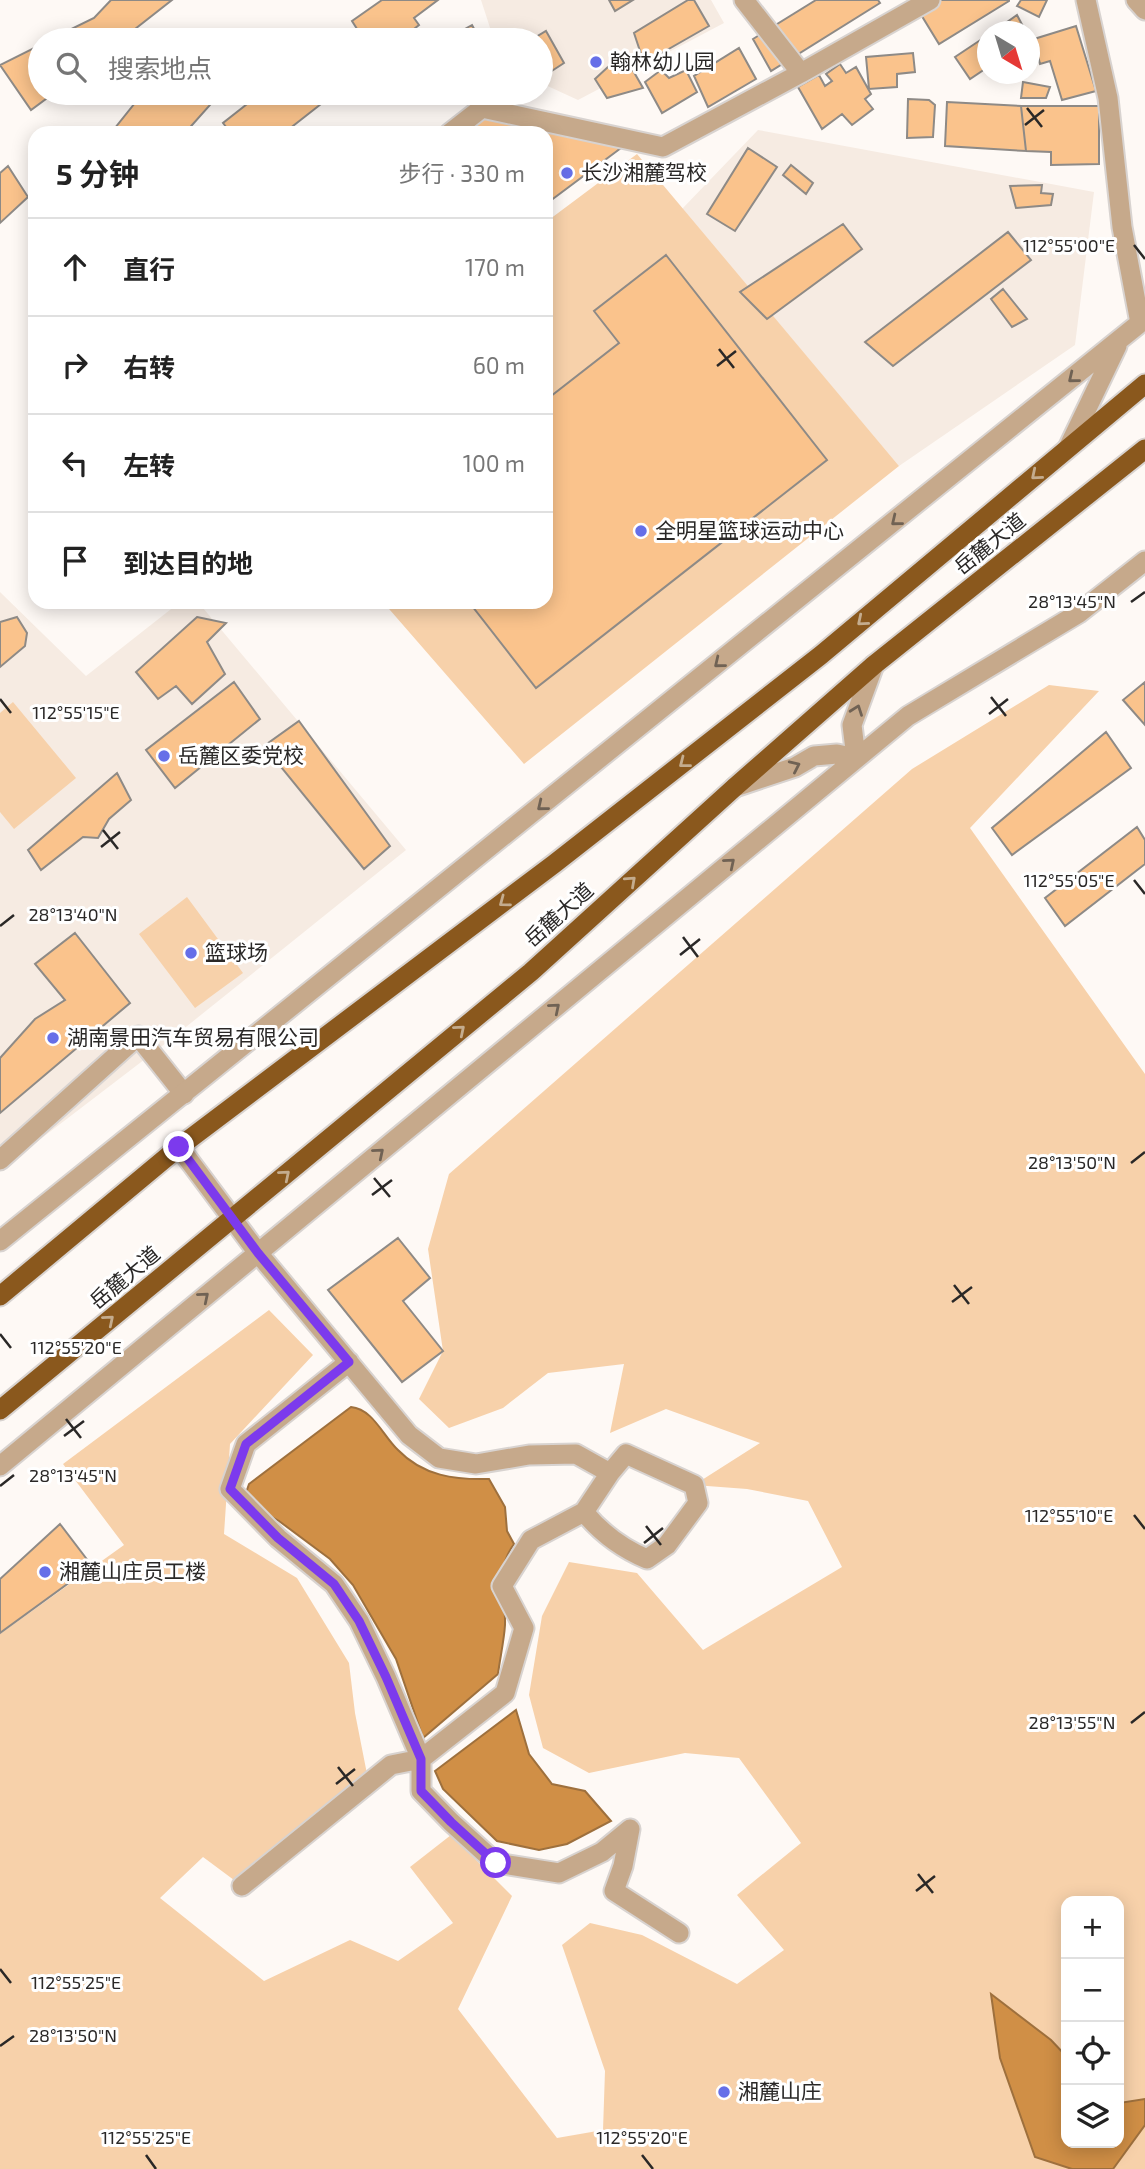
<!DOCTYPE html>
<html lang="zh">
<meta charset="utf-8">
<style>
:root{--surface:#fff;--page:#f2f2f2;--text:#222;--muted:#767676;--line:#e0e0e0}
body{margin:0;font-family:"Exo 2","Noto Sans SC",sans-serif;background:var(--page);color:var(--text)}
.controls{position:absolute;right:21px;bottom:21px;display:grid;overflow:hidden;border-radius:14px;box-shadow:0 4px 18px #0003}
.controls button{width:63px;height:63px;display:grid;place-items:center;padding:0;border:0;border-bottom:2px solid var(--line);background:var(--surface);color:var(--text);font:35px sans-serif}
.compass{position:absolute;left:977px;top:21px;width:63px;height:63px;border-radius:50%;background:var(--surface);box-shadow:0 4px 18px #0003;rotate:142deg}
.stop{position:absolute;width:21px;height:21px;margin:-16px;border:5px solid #7c3aed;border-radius:50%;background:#fff}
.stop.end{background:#7c3aed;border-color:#fff;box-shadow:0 2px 7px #0008}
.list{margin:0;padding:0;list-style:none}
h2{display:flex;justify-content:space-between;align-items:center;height:91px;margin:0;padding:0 28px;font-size:30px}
h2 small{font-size:23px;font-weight:400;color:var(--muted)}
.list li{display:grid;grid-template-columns:46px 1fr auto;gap:21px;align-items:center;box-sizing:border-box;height:98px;padding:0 28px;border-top:2px solid var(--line)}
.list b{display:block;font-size:26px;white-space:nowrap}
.list em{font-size:23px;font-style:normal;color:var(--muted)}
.icon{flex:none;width:38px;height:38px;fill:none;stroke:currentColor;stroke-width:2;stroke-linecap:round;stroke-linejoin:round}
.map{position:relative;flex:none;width:1145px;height:2169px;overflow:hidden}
.search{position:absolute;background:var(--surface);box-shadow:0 4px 18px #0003;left:28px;top:28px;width:525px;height:77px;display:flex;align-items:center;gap:18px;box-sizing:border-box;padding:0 24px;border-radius:38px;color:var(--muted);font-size:26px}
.panel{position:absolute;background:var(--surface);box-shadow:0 4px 18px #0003;left:28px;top:126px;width:525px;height:483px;border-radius:21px}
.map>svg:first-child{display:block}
.built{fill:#f6ebe2}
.green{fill:#f7d1aa;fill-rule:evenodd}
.water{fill:#d08f46;stroke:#9e703d;stroke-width:2}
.building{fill:#fac38c;stroke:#8e8a86;stroke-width:2}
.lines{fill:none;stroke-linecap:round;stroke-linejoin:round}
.minor-casing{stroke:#d8d3d0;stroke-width:23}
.tertiary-casing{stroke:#d8d3d0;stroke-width:23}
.trunk-casing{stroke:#d8d3d0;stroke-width:23}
.minor{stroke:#c6a98b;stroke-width:19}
.tertiary{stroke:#c6a98b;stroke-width:19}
.trunk{stroke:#8a581d;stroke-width:19}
.oneway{stroke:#706254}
.oneway2{stroke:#c4ac8e}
.route{stroke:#7c3aed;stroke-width:9}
.ticks{fill:none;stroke:#2a2827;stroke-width:2.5}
.poi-dot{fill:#666fe8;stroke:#fff;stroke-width:2.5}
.labels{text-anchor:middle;stroke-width:6;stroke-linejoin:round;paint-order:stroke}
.poi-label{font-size:21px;fill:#2a2827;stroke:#fff;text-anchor:start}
.street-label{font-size:21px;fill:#2a2827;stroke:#fff}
.ticks-label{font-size:18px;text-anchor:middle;fill:#2a2827;stroke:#fff;stroke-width:6;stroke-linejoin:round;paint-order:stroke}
</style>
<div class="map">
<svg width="1145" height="2169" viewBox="0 0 1145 2169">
<rect width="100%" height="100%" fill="#fef9f5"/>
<path class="built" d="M 481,0 L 711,0 L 724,23 L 578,100 L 541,83 L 541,40 L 494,40 Z
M 758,130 L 1094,192 L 1075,345 L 899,466 L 682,209 Z
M 0,592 L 86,676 L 180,602 L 198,602 L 406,850 L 166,1043 L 0,1170 Z"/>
<path class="green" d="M 637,154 L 899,466 L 524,764 L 383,602 L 546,602 L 546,222 Z
M 1049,685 L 1099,691 L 970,828 L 1145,1074 L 1145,2169 L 0,2169 L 0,1634 L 124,1545 L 63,1464 L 269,1310 L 313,1355 L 230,1444 L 224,1534 L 297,1578 L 349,1663 L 355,1713 L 367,1774 L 242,1886 L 203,1857 L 160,1898 L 264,1981 L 350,1940 L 398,1961 L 453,1923 L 410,1867 L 451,1835 L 512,1896 L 458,2009 L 557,2138 L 603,2130 L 605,2071 L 562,1945 L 590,1923 L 642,1935 L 737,1984 L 784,1950 L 737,1895 L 801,1843 L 739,1758 L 685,1753 L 589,1773 L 543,1748 L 529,1695 L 542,1616 L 569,1562 L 637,1573 L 703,1650 L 842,1567 L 808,1501 L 747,1489 L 694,1485 L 760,1443 L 666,1409 L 610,1433 L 624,1364 L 548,1373 L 503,1408 L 449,1428 L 419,1399 L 443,1351 L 428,1249 L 449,1174 L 912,769 ZM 1066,1901 L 1119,1901 L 1119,2143 L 1066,2143 Z
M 13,702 L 76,778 L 14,829 L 0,812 L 0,713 Z
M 187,897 L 243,973 L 195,1008 L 139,934 Z"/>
<path class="water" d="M 351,1407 C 373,1409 383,1436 398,1450 C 423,1476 455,1480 489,1479 L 505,1507 L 507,1531 L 514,1544 C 494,1572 506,1594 505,1625 C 504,1641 500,1658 498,1674 L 423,1738 L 396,1659 L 353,1585 L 330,1559 L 279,1521 L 247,1503 L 245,1496 L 249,1484 Z
M 516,1710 L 529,1754 L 552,1784 L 585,1791 L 611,1821 L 567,1844 L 539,1850 L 497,1841 L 443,1789 L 435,1771 Z
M 991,1994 L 1051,2040 L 1066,2056 L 1066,2143 L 1119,2143 L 1119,2103 L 1145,2099 L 1145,2125 L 1113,2169 L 1072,2169 L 1035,2157 L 1000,2058 Z"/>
<path class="building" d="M 111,0 L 172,0 L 121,40 L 49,40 L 94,18 Z
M 382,0 L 438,0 L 414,18 L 419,25 L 400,40 L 364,40 L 352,21 Z
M 609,0 L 633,0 L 615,11 Z
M 688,0 L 694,0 L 709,26 L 644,63 L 634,33 Z
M 816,0 L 878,0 L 880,3 L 771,71 L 753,39 Z
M 941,0 L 1009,0 L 1009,1 L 939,44 L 920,13 Z
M 1021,0 L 1047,0 L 1039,17 L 1017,6 Z
M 1017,15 L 1026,32 L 993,32 Z
M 472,25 L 480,40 L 455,40 L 454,35 Z
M 1076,26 L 1096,91 L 1062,100 L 1050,61 L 1040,64 L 1034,39 Z
M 546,31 L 564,63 L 541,78 L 541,40 L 531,40 Z
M 988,35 L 988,67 L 970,79 L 955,57 Z
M 40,45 L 40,93 L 54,93 L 31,110 L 0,65 Z
M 739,48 L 756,79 L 708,107 L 694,76 Z
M 623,53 L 643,88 L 607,98 L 595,79 Z
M 913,53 L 915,72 L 897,74 L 897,87 L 869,89 L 866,57 Z
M 840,64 L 846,73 L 856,67 L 871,94 L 865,99 L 873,109 L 852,125 L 842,114 L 822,129 L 798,87 L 819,75 L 825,86 L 832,81 L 826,74 Z
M 661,70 L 669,78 L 686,70 L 697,92 L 662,113 L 645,82 Z
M 1023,82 L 1050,87 L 1046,98 L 1021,98 Z
M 143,93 L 202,93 L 210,105 L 185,133 L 111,133 Z
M 261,93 L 335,93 L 284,133 L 231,133 L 223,123 Z
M 908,99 L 929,100 L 935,105 L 933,137 L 907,138 Z
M 947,102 L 1021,106 L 1026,151 L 945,146 Z
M 1021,106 L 1099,106 L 1099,164 L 1051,165 L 1051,152 L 1026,151 Z
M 482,108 L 629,142 L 546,204 L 546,133 L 444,133 Z
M 748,148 L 777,167 L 735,231 L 707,214 Z
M 791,165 L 813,183 L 806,194 L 783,175 Z
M 8,166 L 28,197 L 0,223 L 0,173 Z
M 1042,185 L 1041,193 L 1053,194 L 1051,205 L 1016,208 L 1010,186 Z
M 843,224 L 862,249 L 767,319 L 740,292 Z
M 1008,232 L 1031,260 L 893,366 L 865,342 Z
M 666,255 L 827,460 L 536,688 L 469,602 L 546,602 L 546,400 L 619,343 L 594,311 Z
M 1003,289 L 1027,319 L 1012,327 L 991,299 Z
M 17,617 L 27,633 L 25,646 L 0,667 L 0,622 Z
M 197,617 L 226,623 L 207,642 L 225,674 L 192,704 L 176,686 L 158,699 L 136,672 Z
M 234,682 L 260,719 L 175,788 L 146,750 Z
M 1145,682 L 1145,725 L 1123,700 Z
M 299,721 L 390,846 L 364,869 L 264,746 Z
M 1106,732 L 1131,768 L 1012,855 L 992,828 Z
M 117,773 L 131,800 L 109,819 L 98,838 L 83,837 L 41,870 L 28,850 Z
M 1137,827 L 1145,840 L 1145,864 L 1065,926 L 1045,898 Z
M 75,933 L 130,1003 L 0,1113 L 0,1058 L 35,1019 L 65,1000 L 35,964 Z
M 398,1238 L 430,1278 L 403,1301 L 443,1351 L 402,1382 L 328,1290 Z
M 60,1524 L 92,1566 L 0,1633 L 0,1579 Z"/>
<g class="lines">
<g class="minor-casing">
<path id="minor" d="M 744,0 L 801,73 L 930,0
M 450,133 L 482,108 L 663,147 L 801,73
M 179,1147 L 258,1253 L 409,1435 L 439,1458 L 476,1464 L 529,1455 L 576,1454 L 610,1473 L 626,1454 L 694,1485 L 698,1503 L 667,1545 L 647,1559 C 621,1548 602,1534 584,1512 L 610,1473
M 0,1160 L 138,1036 L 184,1094
M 584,1512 L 531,1540 L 502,1586 L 524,1628 L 505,1693 L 421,1759 L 421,1791 L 451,1822 L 496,1863 L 559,1873 L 602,1852 L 630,1829 L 623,1866 L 614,1891 L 679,1933
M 242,1886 L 391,1765 L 421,1759 L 386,1677 L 359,1621 L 334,1584 L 278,1538 L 230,1489 L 246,1444 L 349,1362"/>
</g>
<g class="tertiary-casing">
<path id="tertiary" d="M 1086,0 L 1108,98 L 1122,227 L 1140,323
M 1136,0 L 1145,10
M 1068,448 L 1117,346
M 735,787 L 795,767 L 814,756 L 837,754 L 856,758 L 852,725 L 874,665
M 0,1241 L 1145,319
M 0,1466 L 908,716 L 1079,613 L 1145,561"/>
</g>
<g class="trunk-casing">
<path id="trunk" d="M 0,1296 L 179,1147 L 554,864 L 821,655 L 1145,384
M 0,1410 L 531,972 L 735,787 L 874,665 L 1145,449"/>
</g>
<use href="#minor" class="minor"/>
<use href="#tertiary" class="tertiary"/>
<use href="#trunk" class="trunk"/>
</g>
<defs><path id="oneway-chevron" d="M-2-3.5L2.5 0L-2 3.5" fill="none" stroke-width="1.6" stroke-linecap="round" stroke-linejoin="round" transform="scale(1.75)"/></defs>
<g class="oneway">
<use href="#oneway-chevron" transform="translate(1073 378) rotate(141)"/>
<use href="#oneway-chevron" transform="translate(896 521) rotate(141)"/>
<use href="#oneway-chevron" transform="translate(719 663) rotate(141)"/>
<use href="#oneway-chevron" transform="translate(857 710) rotate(-70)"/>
<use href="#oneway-chevron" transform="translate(795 766) rotate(-25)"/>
<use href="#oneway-chevron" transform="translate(542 806) rotate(141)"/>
<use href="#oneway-chevron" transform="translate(730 863) rotate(-40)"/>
<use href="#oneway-chevron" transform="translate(555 1008) rotate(-40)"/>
<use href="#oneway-chevron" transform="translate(379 1153) rotate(-40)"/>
<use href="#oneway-chevron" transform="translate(204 1297) rotate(-40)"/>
</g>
<g class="oneway2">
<use href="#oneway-chevron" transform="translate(1036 475) rotate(140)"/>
<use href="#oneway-chevron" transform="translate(862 621) rotate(140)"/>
<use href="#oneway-chevron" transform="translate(684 763) rotate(142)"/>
<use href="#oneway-chevron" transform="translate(631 881) rotate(-42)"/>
<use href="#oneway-chevron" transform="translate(504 902) rotate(143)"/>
<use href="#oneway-chevron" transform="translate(460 1030) rotate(-40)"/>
<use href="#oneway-chevron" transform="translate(285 1175) rotate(-40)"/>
<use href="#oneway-chevron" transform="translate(109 1320) rotate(-40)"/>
</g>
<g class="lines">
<path class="route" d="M 179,1147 L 258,1253 L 349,1362 L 246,1444 L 230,1489 L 278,1538 L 334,1584 L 359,1621 L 386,1677 L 421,1759 L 421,1791 L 451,1822 L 496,1863"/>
</g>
<path class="ticks" d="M 1027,108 L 1042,127M 1025,125 L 1044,110M 1134,245 L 1145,259M 719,349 L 734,368M 717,366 L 736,351M 1131,602 L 1145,592M 991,697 L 1006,716M 0,699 L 11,713M 989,714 L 1008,699M 103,830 L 118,849M 101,847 L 120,832M 1134,880 L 1145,894M 0,926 L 14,915M 683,937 L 698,957M 680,955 L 700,939M 1131,1163 L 1145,1152M 374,1178 L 390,1197M 372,1195 L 392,1180M 954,1285 L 969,1304M 952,1302 L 972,1287M 0,1334 L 11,1348M 66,1419 L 81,1438M 64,1436 L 84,1421M 0,1486 L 14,1475M 1134,1515 L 1145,1529M 646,1526 L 661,1545M 644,1543 L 663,1528M 1131,1723 L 1145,1712M 338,1767 L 353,1786M 336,1784 L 355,1769M 918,1874 L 933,1893M 916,1891 L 935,1876M 0,1969 L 11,1983M 0,2046 L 14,2036M 146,2155 L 156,2169M 642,2155 L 653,2169"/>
<g class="poi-dot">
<circle cx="596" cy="62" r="7"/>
<circle cx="567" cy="173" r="7"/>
<circle cx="641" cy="531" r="7"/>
<circle cx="164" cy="756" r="7"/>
<circle cx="191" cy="953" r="7"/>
<circle cx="53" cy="1038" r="7"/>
<circle cx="45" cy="1572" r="7"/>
<circle cx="724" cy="2092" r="7"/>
</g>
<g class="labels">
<g class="poi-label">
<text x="610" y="69">翰林幼儿园</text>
<text x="581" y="180">长沙湘麓驾校</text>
<text x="655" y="538">全明星篮球运动中心</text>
<text x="178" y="763">岳麓区委党校</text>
<text x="205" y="960">篮球场</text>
<text x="67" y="1045">湖南景田汽车贸易有限公司</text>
<text x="59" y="1579">湘麓山庄员工楼</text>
<text x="738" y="2099">湘麓山庄</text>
</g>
<g class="street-label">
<text transform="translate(990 544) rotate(-39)" y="7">岳麓大道</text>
<text transform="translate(559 915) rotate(-42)" y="7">岳麓大道</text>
<text transform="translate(125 1278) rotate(-40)" y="7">岳麓大道</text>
</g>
</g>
<g class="ticks-label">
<text x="1069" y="252">112°55'00"E</text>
<text x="1072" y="608">28°13'45"N</text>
<text x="76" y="719">112°55'15"E</text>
<text x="1069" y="887">112°55'05"E</text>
<text x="73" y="921">28°13'40"N</text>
<text x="1072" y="1169">28°13'50"N</text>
<text x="76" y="1354">112°55'20"E</text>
<text x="73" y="1482">28°13'45"N</text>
<text x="1069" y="1522">112°55'10"E</text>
<text x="1072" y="1729">28°13'55"N</text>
<text x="76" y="1989">112°55'25"E</text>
<text x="73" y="2042">28°13'50"N</text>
<text x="146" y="2144">112°55'25"E</text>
<text x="642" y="2144">112°55'20"E</text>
</g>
</svg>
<div class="controls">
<button>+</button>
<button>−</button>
<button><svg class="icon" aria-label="locate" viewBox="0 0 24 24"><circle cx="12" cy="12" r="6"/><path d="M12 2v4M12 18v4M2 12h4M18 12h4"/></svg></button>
<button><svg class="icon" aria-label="layers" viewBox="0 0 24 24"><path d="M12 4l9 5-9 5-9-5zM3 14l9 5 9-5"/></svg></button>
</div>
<svg class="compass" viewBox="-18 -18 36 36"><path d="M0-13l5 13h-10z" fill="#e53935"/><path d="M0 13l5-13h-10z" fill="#767676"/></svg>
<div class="stop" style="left:496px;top:1863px"></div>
<div class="stop end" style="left:179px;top:1147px"></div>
<div class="search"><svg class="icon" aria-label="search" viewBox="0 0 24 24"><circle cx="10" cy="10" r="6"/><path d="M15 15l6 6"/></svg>搜索地点</div>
<section class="panel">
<h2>5 分钟<small>步行 · 330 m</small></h2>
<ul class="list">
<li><svg class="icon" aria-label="ahead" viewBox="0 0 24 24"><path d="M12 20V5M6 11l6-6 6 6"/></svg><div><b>直行</b></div><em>170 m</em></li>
<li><svg class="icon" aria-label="right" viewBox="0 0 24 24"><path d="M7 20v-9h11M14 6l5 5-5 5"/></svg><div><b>右转</b></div><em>60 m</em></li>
<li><svg class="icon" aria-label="left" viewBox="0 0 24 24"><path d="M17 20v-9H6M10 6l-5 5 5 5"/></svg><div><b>左转</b></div><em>100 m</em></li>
<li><svg class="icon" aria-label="arrive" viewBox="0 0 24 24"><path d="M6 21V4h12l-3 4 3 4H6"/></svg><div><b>到达目的地</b></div></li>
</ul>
</section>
</div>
